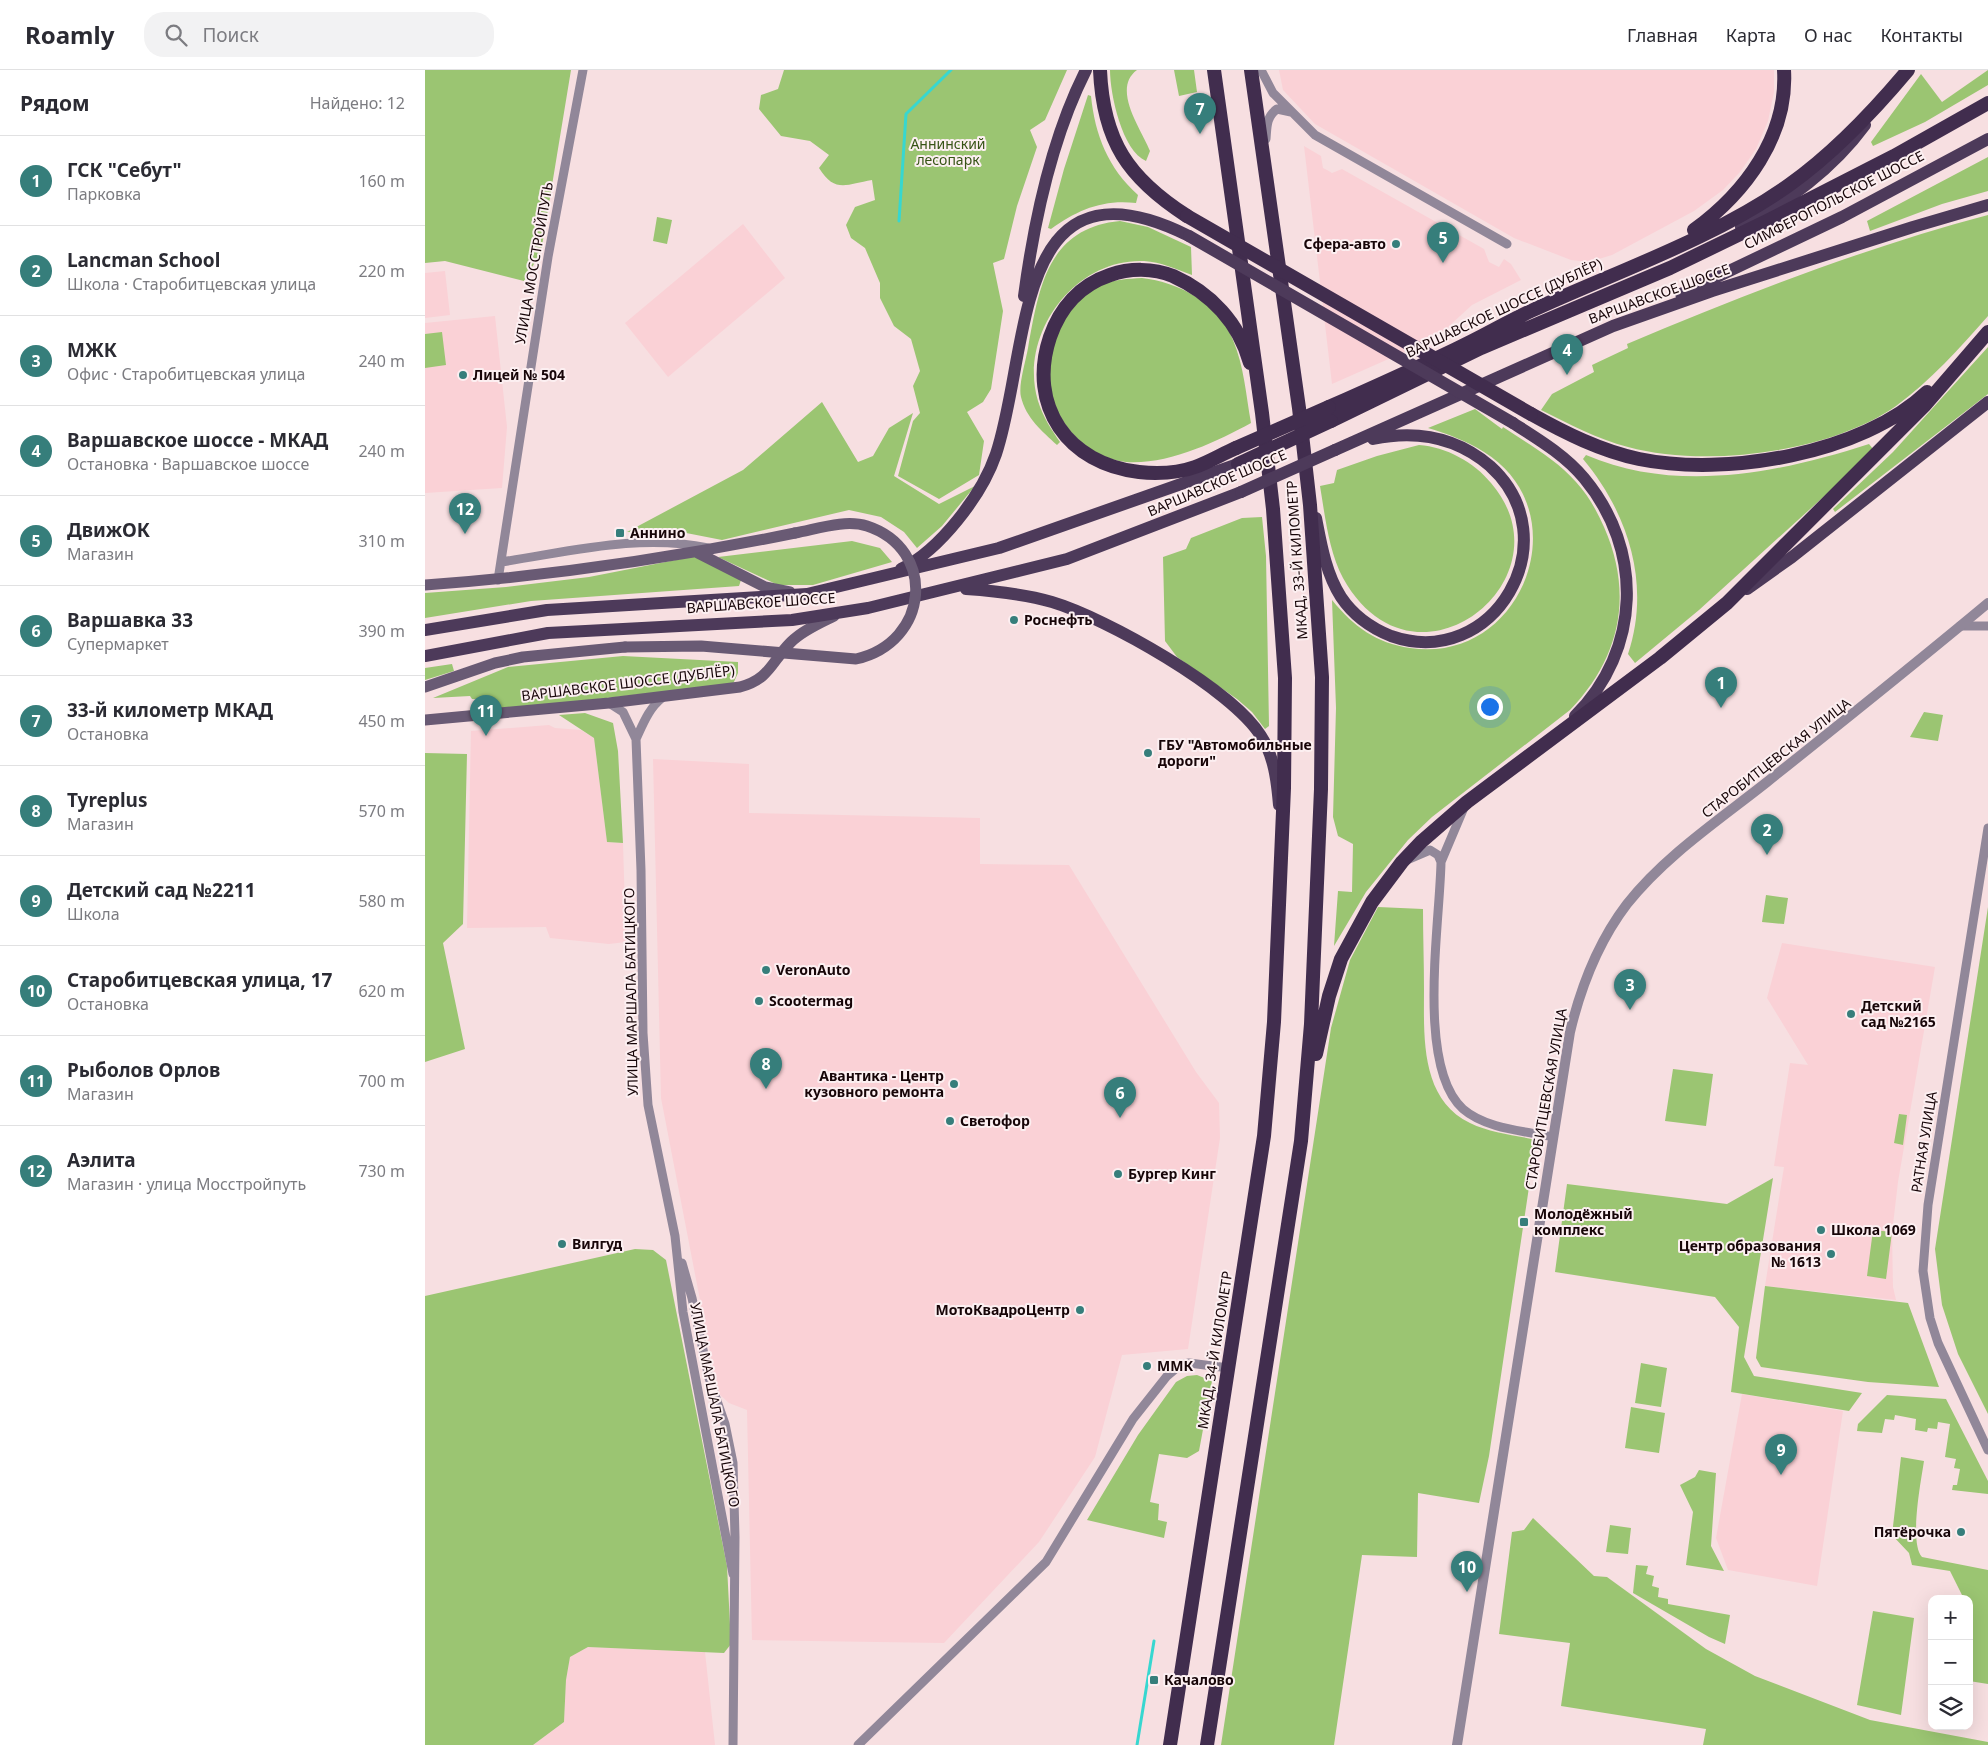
<!DOCTYPE html>
<html lang="ru">
<meta charset="utf-8">
<style>
:root{--surface:#fff;--page:#f2f2f3;--text:#2b2b33;--muted:#7c7c81;--line:#e1e1e2;--accent:#367e7b}
body{margin:0;font-family:"Noto Sans",sans-serif;background:var(--page);color:var(--text)}
.controls{position:absolute;right:15px;bottom:15px;display:grid;overflow:hidden;border-radius:10px;box-shadow:0 5px 20px #0002}
.controls button{width:45px;height:45px;display:grid;place-items:center;padding:0;border:0;border-bottom:1px solid var(--line);background:var(--surface);color:var(--text);font:25px sans-serif}
.you{position:absolute;left:1064px;top:636px;width:18px;height:18px;margin:-12px;border:4px solid #fff;border-radius:50%;background:#1a73e8;box-shadow:0 0 0 8px #1a73e833}
.badge{display:grid;place-items:center;width:32px;height:32px;border-radius:50%;background:var(--accent);color:#fff;font-size:16px;font-weight:700}
.pin{position:absolute;translate:-50% -41px;filter:drop-shadow(0 1px 2px #0008)}
.pin::after{content:'';position:absolute;top:26px;width:18px;height:15px;background:inherit;clip-path:polygon(0 0,100% 0,50% 100%)}
.list{margin:0;padding:0;list-style:none}
h2{display:flex;justify-content:space-between;align-items:center;height:65px;margin:0;padding:0 20px;font-size:21px}
h2 small{font-size:16px;font-weight:400;color:var(--muted)}
.list li{display:grid;grid-template-columns:32px 1fr auto;gap:15px;align-items:center;box-sizing:border-box;height:90px;padding:0 20px;border-top:1px solid var(--line)}
.list b{display:block;font-size:19px;white-space:nowrap}
.list p{margin:0;font-size:16px;white-space:nowrap;color:var(--muted)}
.list em{font-size:16px;font-style:normal;color:var(--muted)}
.icon{flex:none;width:28px;height:28px;fill:none;stroke:currentColor;stroke-width:2;stroke-linecap:round;stroke-linejoin:round}
.map{position:relative;flex:none;width:1563px;height:1675px;overflow:hidden}
header{display:flex;align-items:center;gap:30px;box-sizing:border-box;height:70px;padding:0 25px;background:var(--surface);border-bottom:1px solid var(--line)}
header strong{font-size:24px}
nav{display:flex;gap:28px;margin-inline-start:auto;font-size:18px}
.search{width:350px;height:45px;background:var(--page);display:flex;align-items:center;gap:12px;box-sizing:border-box;padding:0 18px;border-radius:20px;color:var(--muted);font-size:19px}
main{display:flex}
aside{flex:1;background:var(--surface)}
.map>svg:first-child{display:block}
.built{fill:#fad1d6}
.green{fill:#9bc572}
.lines{fill:none;stroke-linecap:round;stroke-linejoin:round}
.stream{stroke:#37d7d0;stroke-width:3}
.minor{stroke:#918799;stroke-width:9}
.tertiary{stroke:#918799;stroke-width:10}
.secondary{stroke:#695a74;stroke-width:11}
.primary{stroke:#4d3a5a;stroke-width:12}
.trunk{stroke:#412d4e;stroke-width:14}
.secondary-bridge{stroke:#695a74;stroke-width:11}
.primary-bridge{stroke:#4d3a5a;stroke-width:12}
.trunk-bridge{stroke:#412d4e;stroke-width:14}
.poi-dot{fill:#367e7b;stroke:#fceff1;stroke-width:2}
.labels{text-anchor:middle;stroke-width:4;stroke-linejoin:round;paint-order:stroke}
.park-label{font-size:14px;fill:#375416;stroke:#fceff1}
.street-label{font-size:14px;fill:#170508;stroke:#fceff1}
.poi-label{font-size:14px;font-weight:bold;fill:#170508;stroke:#fceff1;text-anchor:start}
</style>
<header>
<strong>Roamly</strong>
<div class="search"><svg class="icon" aria-label="search" viewBox="0 0 24 24"><circle cx="10" cy="10" r="6"/><path d="M15 15l6 6"/></svg>Поиск</div>
<nav><a>Главная</a><a>Карта</a><a>О нас</a><a>Контакты</a></nav>
</header>
<main>
<aside>
<h2>Рядом<small>Найдено: 12</small></h2>
<ul class="list">
<li><span class="badge">1</span><div><b>ГСК &quot;Себут&quot;</b><p>Парковка</p></div><em>160 m</em></li>
<li><span class="badge">2</span><div><b>Lancman School</b><p>Школа · Старобитцевская улица</p></div><em>220 m</em></li>
<li><span class="badge">3</span><div><b>МЖК</b><p>Офис · Старобитцевская улица</p></div><em>240 m</em></li>
<li><span class="badge">4</span><div><b>Варшавское шоссе - МКАД</b><p>Остановка · Варшавское шоссе</p></div><em>240 m</em></li>
<li><span class="badge">5</span><div><b>ДвижОК</b><p>Магазин</p></div><em>310 m</em></li>
<li><span class="badge">6</span><div><b>Варшавка 33</b><p>Супермаркет</p></div><em>390 m</em></li>
<li><span class="badge">7</span><div><b>33-й километр МКАД</b><p>Остановка</p></div><em>450 m</em></li>
<li><span class="badge">8</span><div><b>Tyreplus</b><p>Магазин</p></div><em>570 m</em></li>
<li><span class="badge">9</span><div><b>Детский сад №2211</b><p>Школа</p></div><em>580 m</em></li>
<li><span class="badge">10</span><div><b>Старобитцевская улица, 17</b><p>Остановка</p></div><em>620 m</em></li>
<li><span class="badge">11</span><div><b>Рыболов Орлов</b><p>Магазин</p></div><em>700 m</em></li>
<li><span class="badge">12</span><div><b>Аэлита</b><p>Магазин · улица Мосстройпуть</p></div><em>730 m</em></li>
</ul>
</aside>
<div class="map">
<svg width="1563" height="1675" viewBox="0 0 1563 1675">
<rect width="100%" height="100%" fill="#f7dfe1"/>
<path class="built" d="M 854,0 L 1349,0 L 1349,22 L 1343,51 L 1331,79 L 1315,102 L 1298,120 L 1269,141 L 1187,185 L 1164,192 L 1146,190 L 1089,168 L 890,54 L 858,20 Z
M 879,76 L 896,86 L 898,98 L 902,100 L 907,103 L 917,99 L 1059,179 L 1064,192 L 1074,197 L 1079,189 L 1086,194 L 1096,210 L 1047,235 L 1011,268 L 907,314 Z
M 318,154 L 360,208 L 243,307 L 200,253 Z
M 20,201 L 25,245 L 0,248 L 0,203 Z
M 70,246 L 82,357 L 77,418 L 0,423 L 0,253 Z
M 124,655 L 130,658 L 156,660 L 169,668 L 182,772 L 198,773 L 201,872 L 184,874 L 125,868 L 121,857 L 42,858 L 46,661 Z
M 228,689 L 324,694 L 324,743 L 555,748 L 555,794 L 644,795 L 771,1002 L 794,1033 L 795,1068 L 763,1279 L 697,1285 L 670,1387 L 614,1472 L 519,1573 L 327,1570 L 322,1340 L 304,1333 L 293,1323 L 236,1028 Z
M 1357,873 L 1510,897 L 1473,1112 L 1467,1163 L 1468,1217 L 1471,1230 L 1340,1216 L 1359,1097 L 1349,1096 L 1365,993 L 1383,995 L 1342,928 Z
M 1317,1324 L 1418,1341 L 1392,1516 L 1303,1500 L 1291,1468 Z
M 163,1577 L 280,1582 L 290,1675 L 108,1675 L 139,1652 L 141,1610 L 145,1587 Z"/>
<path class="green" d="M 0,0 L 146,0 L 116,182 L 99,211 L 20,191 L 0,193 Z
M 359,0 L 642,0 L 620,50 L 605,60 L 612,77 L 592,136 L 579,189 L 568,193 L 578,241 L 566,319 L 558,332 L 542,342 L 559,371 L 554,405 L 514,429 L 473,406 L 488,351 L 495,343 L 488,316 L 495,301 L 486,269 L 469,256 L 455,228 L 455,213 L 440,178 L 426,168 L 421,155 L 430,137 L 450,130 L 447,110 C 422,114 410,124 394,98 L 404,85 L 385,71 L 356,66 L 334,39 L 336,25 L 353,19 Z
M 685,0 L 712,0 C 686,19 717,60 725,81 L 721,91 C 697,81 685,24 685,0 Z
M 749,0 L 769,0 L 772,22 L 754,26 Z
M 1563,0 L 1563,15 L 1500,52 L 1448,76 L 1446,72 L 1496,4 L 1517,32 Z
M 663,25 L 666,26 C 670,65 683,98 713,125 L 711,133 C 678,129 652,140 626,159 L 623,158 L 639,99 Z
M 1563,87 L 1563,121 L 1517,134 L 1445,161 L 1442,151 Z
M 1563,145 L 1563,246 C 1535,278 1505,311 1471,336 C 1404,383 1280,398 1203,377 C 1172,369 1144,354 1116,340 L 1127,324 L 1169,302 L 1167,295 L 1203,278 L 1202,274 C 1320,224 1439,178 1563,145 Z
M 232,147 L 247,150 L 242,174 L 228,171 Z
M 695,151 L 723,157 L 766,177 L 767,205 C 751,199 736,192 719,191 C 649,188 593,265 613,331 C 618,347 626,359 635,372 L 632,375 C 617,361 601,348 596,327 C 593,316 601,290 603,278 C 614,216 623,158 695,151 Z
M 717,208 C 753,212 794,233 808,270 C 819,296 821,325 826,353 C 791,372 743,395 701,392 C 667,389 634,358 627,325 C 617,286 638,233 676,215 C 689,209 703,209 717,208 Z
M 17,262 L 21,295 L 0,298 L 0,264 Z
M 1563,277 L 1563,324 L 1410,442 L 1408,439 L 1468,382 Z
M 397,332 L 433,392 L 448,386 L 464,358 L 488,343 L 469,406 L 514,434 L 550,416 L 517,456 L 492,478 L 479,462 L 456,447 L 424,440 L 297,470 L 251,461 L 202,462 L 318,400 Z
M 1050,339 L 1077,359 L 1078,357 C 1103,374 1131,389 1151,412 C 1163,425 1172,441 1179,457 C 1209,525 1195,588 1145,640 L 1007,747 L 983,770 L 941,822 L 909,876 L 913,821 L 927,822 L 928,774 L 913,766 L 908,747 L 911,638 L 907,530 C 929,557 951,573 985,578 C 1097,595 1156,442 1059,382 C 1042,371 1023,364 1003,358 Z
M 1444,374 L 1448,379 L 1428,400 L 1274,540 L 1210,593 L 1203,584 C 1226,515 1204,444 1158,389 L 1161,385 C 1252,424 1354,403 1444,374 Z
M 994,375 C 1021,377 1049,392 1066,413 C 1149,509 989,636 918,508 C 904,482 900,446 895,416 L 909,413 L 912,400 L 952,386 Z
M 837,447 L 841,486 L 844,656 L 840,659 L 827,642 L 812,629 L 752,587 L 740,571 L 738,487 L 761,479 L 766,468 L 817,448 Z
M 427,471 L 455,478 L 467,492 L 388,515 L 353,515 L 293,487 Z
M 271,486 L 316,510 L 314,516 L 106,531 L 0,548 L 0,523 L 81,517 L 164,507 Z
M 198,586 L 313,592 L 313,603 L 308,614 L 57,642 L 56,629 L 47,629 L 45,626 L 8,628 L 83,597 Z
M 27,594 L 29,601 L 0,610 L 0,598 Z
M 1499,642 L 1518,645 L 1513,671 L 1485,667 Z
M 160,643 L 188,653 L 193,681 L 198,773 L 182,772 L 169,668 L 134,645 Z
M 0,683 L 42,684 L 38,854 L 18,873 L 40,979 L 0,992 Z
M 1341,825 L 1363,828 L 1359,854 L 1337,852 Z
M 953,837 L 998,839 C 998,866 999,893 999,920 C 999,966 995,1029 1045,1053 C 1065,1063 1090,1065 1111,1070 L 1064,1386 L 1054,1433 L 993,1423 L 992,1487 L 937,1485 L 909,1675 L 796,1675 L 906,958 L 925,890 Z
M 1563,837 L 1563,1344 L 1533,1284 L 1517,1235 L 1510,1179 Z
M 1248,999 L 1288,1004 L 1281,1056 L 1240,1051 Z
M 1474,1044 L 1482,1045 L 1478,1075 L 1469,1073 Z
M 1348,1108 L 1319,1287 L 1329,1306 L 1437,1323 L 1424,1341 L 1306,1322 L 1314,1257 L 1290,1227 L 1130,1202 L 1142,1114 L 1302,1134 Z
M 1448,1160 L 1467,1162 L 1461,1209 L 1442,1206 Z
M 210,1179 L 228,1180 L 241,1190 L 302,1496 L 306,1574 L 299,1583 L 163,1577 L 145,1587 L 141,1610 L 139,1652 L 108,1675 L 0,1675 L 0,1226 Z
M 1340,1216 L 1483,1233 L 1514,1317 L 1443,1312 L 1336,1297 L 1331,1288 Z
M 1216,1293 L 1242,1298 L 1236,1337 L 1210,1333 Z
M 772,1305 L 787,1311 L 774,1381 L 762,1388 L 734,1384 L 725,1432 L 734,1434 L 733,1450 L 742,1452 L 739,1468 L 662,1450 L 713,1365 L 751,1312 L 762,1306 Z
M 1462,1325 L 1521,1329 L 1563,1411 L 1563,1424 L 1527,1420 L 1528,1415 L 1532,1415 L 1535,1399 L 1529,1398 L 1531,1389 L 1520,1387 L 1525,1354 L 1513,1352 L 1512,1359 L 1503,1358 L 1502,1362 L 1490,1360 L 1491,1349 L 1470,1345 L 1469,1350 L 1460,1349 L 1457,1363 L 1432,1361 L 1433,1354 Z
M 1206,1337 L 1240,1343 L 1234,1383 L 1200,1378 Z
M 1476,1387 L 1499,1391 C 1496,1411 1484,1473 1497,1487 L 1563,1500 L 1563,1614 L 1544,1611 L 1544,1529 L 1539,1529 L 1525,1501 L 1487,1495 L 1484,1483 L 1467,1465 Z
M 1274,1400 L 1291,1403 L 1286,1476 L 1299,1501 L 1261,1495 L 1268,1442 L 1255,1415 L 1270,1407 Z
M 1108,1448 L 1169,1506 L 1182,1507 L 1281,1579 L 1330,1606 L 1445,1650 L 1563,1672 L 1563,1675 L 1278,1675 L 1281,1659 L 1136,1636 L 1145,1573 L 1074,1564 L 1087,1462 L 1099,1460 Z
M 1185,1455 L 1206,1458 L 1203,1484 L 1181,1482 Z
M 1211,1495 L 1223,1496 L 1221,1504 L 1229,1506 L 1227,1516 L 1234,1518 L 1233,1527 L 1243,1529 L 1243,1534 L 1305,1545 L 1300,1574 L 1284,1567 L 1208,1523 Z
M 1448,1541 L 1489,1548 L 1476,1645 L 1432,1635 Z"/>
<g class="lines">
<path class="stream" d="M 474,151 L 481,44 L 526,0
M 712,1675 L 729,1571"/>
<path class="minor" d="M 836,0 L 848,23 L 890,65 L 1082,174
M 841,69 C 842,57 841,47 852,39 L 866,42
M 76,492 C 144,482 215,463 283,478
M 73,510 L 123,187 L 158,0
M 1535,556 L 1563,556
M 184,633 L 198,642 L 211,669 L 216,800 L 218,963 L 223,1035 L 250,1166 L 258,1242 L 308,1504
M 211,669 C 218,654 224,638 237,628
M 1563,758 L 1503,1135 L 1498,1201 L 1505,1248 L 1513,1273 L 1563,1380
M 984,789 L 1005,780 L 1013,785 L 1016,792 C 1015,853 991,997 1038,1039 C 1061,1059 1100,1061 1128,1067
M 1016,792 L 1038,740
M 257,1193 L 267,1228 L 284,1308 L 300,1354 L 308,1393 L 310,1467 L 308,1675
M 433,1675 L 621,1492 L 708,1349 L 742,1306 L 755,1295 L 764,1293 L 804,1298"/>
<path class="tertiary" d="M 1032,1675 L 1145,962 C 1156,916 1173,872 1202,834 C 1240,786 1294,750 1342,712 C 1416,653 1490,594 1563,533"/>
<path class="secondary" d="M 273,483 L 340,517 L 365,522
M 0,515 C 125,506 248,488 370,463
M 0,617 L 70,593 L 98,587 L 200,577
M 0,650 L 184,633 L 315,617 C 345,609 346,592 366,572 C 378,560 395,553 409,546"/>
<path class="primary" d="M 1316,157 C 1364,130 1407,100 1440,55
M 1256,224 L 1417,147 L 1563,69
M 599,226 C 609,151 627,67 661,0
M 1088,353 C 1113,369 1140,385 1159,408 C 1219,480 1216,580 1150,646
M 910,380 L 1188,256 L 1287,221 L 1488,157 L 1563,135
M 891,448 C 896,474 901,504 916,527 C 928,545 946,558 966,566 C 1069,602 1146,469 1065,396 C 1031,367 991,360 948,369
M 476,499 C 515,480 557,425 571,384 C 606,280 586,77 764,166
M 541,519 C 571,521 599,524 627,532 C 681,548 807,619 836,666 C 849,686 852,711 854,735
M 1322,519 L 1367,487 L 1563,332
M 0,560 L 122,540 L 382,524 L 574,478 L 813,394
M 0,586 L 123,563 L 367,550 L 443,538 L 642,489 L 816,422"/>
<path class="trunk" d="M 675,0 C 678,71 703,108 762,146
M 1269,160 C 1320,123 1363,66 1359,0
M 904,337 C 947,318 989,299 1031,279 C 1057,267 1080,253 1106,241 C 1190,202 1288,169 1364,115 C 1409,83 1447,43 1483,0
M 1106,344 C 1140,363 1176,381 1214,389 C 1301,407 1437,384 1502,322
M 906,351 L 1056,278 L 1245,198 L 1344,150 L 1469,86 L 1563,33
M 811,378 C 797,384 784,392 770,397 C 753,403 731,404 714,402 C 643,394 602,336 625,267 C 635,238 655,215 685,205 C 705,198 728,198 748,206 C 786,223 814,253 825,293
M 891,984 L 904,926 L 916,889 L 947,832 L 977,792 L 996,772 L 1042,732 L 1235,588 L 1302,533 L 1500,335 L 1563,262
M 745,1675 L 839,1066 L 849,952 L 859,718 L 860,608 L 848,439 L 837,343 L 789,0
M 782,1675 L 876,1071 L 886,954 L 896,719 L 897,607 L 885,435 L 874,338 L 826,0"/>
<path class="secondary-bridge" d="M 200,577 L 276,576 L 431,589 C 505,572 512,479 442,456 C 420,449 392,459 370,463"/>
<path class="primary-bridge" d="M 764,166 L 1088,353
M 816,422 L 910,380"/>
<path class="trunk-bridge" d="M 762,146 L 1106,344
M 811,378 L 904,337
M 813,394 L 906,351"/>
</g>
<g class="poi-dot">
<circle cx="971" cy="174" r="5"/>
<circle cx="38" cy="305" r="5"/>
<rect x="190" y="458" width="10" height="10" rx="2.5"/>
<circle cx="589" cy="550" r="5"/>
<circle cx="723" cy="683" r="5"/>
<circle cx="341" cy="900" r="5"/>
<circle cx="334" cy="931" r="5"/>
<circle cx="1426" cy="944" r="5"/>
<circle cx="529" cy="1014" r="5"/>
<circle cx="525" cy="1051" r="5"/>
<circle cx="693" cy="1104" r="5"/>
<rect x="1094" y="1147" width="10" height="10" rx="2.5"/>
<circle cx="1396" cy="1160" r="5"/>
<circle cx="137" cy="1174" r="5"/>
<circle cx="1406" cy="1184" r="5"/>
<circle cx="655" cy="1240" r="5"/>
<circle cx="722" cy="1296" r="5"/>
<circle cx="1536" cy="1462" r="5"/>
<rect x="724" y="1605" width="10" height="10" rx="2.5"/>
</g>
<g class="labels">
<g class="park-label">
<text x="523" y="79">Аннинский<tspan x="523" dy="16">лесопарк</tspan></text>
</g>
<g class="street-label">
<text transform="translate(1409 130) rotate(-27)" y="5">СИМФЕРОПОЛЬСКОЕ ШОССЕ</text>
<text transform="translate(109 193) rotate(-80)" y="5">УЛИЦА МОССТРОЙПУТЬ</text>
<text transform="translate(1234 224) rotate(-20)" y="5">ВАРШАВСКОЕ ШОССЕ</text>
<text transform="translate(1079 238) rotate(-25)" y="5">ВАРШАВСКОЕ ШОССЕ (ДУБЛЁР)</text>
<text transform="translate(792 413) rotate(-23)" y="5">ВАРШАВСКОЕ ШОССЕ</text>
<text transform="translate(872 490) rotate(-94)" y="5">МКАД, 33-Й КИЛОМЕТР</text>
<text transform="translate(336 533) rotate(-4)" y="5">ВАРШАВСКОЕ ШОССЕ</text>
<text transform="translate(203 613) rotate(-7)" y="5">ВАРШАВСКОЕ ШОССЕ (ДУБЛЁР)</text>
<text transform="translate(1351 688) rotate(-38)" y="5">СТАРОБИТЦЕВСКАЯ УЛИЦА</text>
<text transform="translate(206 922) rotate(-91)" y="5">УЛИЦА МАРШАЛА БАТИЦКОГО</text>
<text transform="translate(1121 1029) rotate(-80)" y="5">СТАРОБИТЦЕВСКАЯ УЛИЦА</text>
<text transform="translate(1499 1072) rotate(-81)" y="5">РАТНАЯ УЛИЦА</text>
<text transform="translate(790 1280) rotate(-81)" y="5">МКАД, 34-Й КИЛОМЕТР</text>
<text transform="translate(290 1335) rotate(79)" y="5">УЛИЦА МАРШАЛА БАТИЦКОГО</text>
</g>
<g class="poi-label">
<text x="961" y="179" text-anchor="end">Сфера-авто</text>
<text x="48" y="310">Лицей № 504</text>
<text x="205" y="468">Аннино</text>
<text x="599" y="555">Роснефть</text>
<text x="733" y="680">ГБУ "Автомобильные<tspan x="733" dy="16">дороги"</tspan></text>
<text x="351" y="905">VeronAuto</text>
<text x="344" y="936">Scootermag</text>
<text x="1436" y="941">Детский<tspan x="1436" dy="16">сад №2165</tspan></text>
<text x="519" y="1011" text-anchor="end">Авантика - Центр<tspan x="519" dy="16">кузовного ремонта</tspan></text>
<text x="535" y="1056">Светофор</text>
<text x="703" y="1109">Бургер Кинг</text>
<text x="1109" y="1149">Молодёжный<tspan x="1109" dy="16">комплекс</tspan></text>
<text x="1406" y="1165">Школа 1069</text>
<text x="147" y="1179">Вилгуд</text>
<text x="1396" y="1181" text-anchor="end">Центр образования<tspan x="1396" dy="16">№ 1613</tspan></text>
<text x="645" y="1245" text-anchor="end">МотоКвадроЦентр</text>
<text x="732" y="1301">ММК</text>
<text x="1526" y="1467" text-anchor="end">Пятёрочка</text>
<text x="739" y="1615">Качалово</text>
</g>
</g>
</svg>
<div class="controls">
<button>+</button>
<button>−</button>
<button><svg class="icon" aria-label="layers" viewBox="0 0 24 24"><path d="M12 4l9 5-9 5-9-5zM3 14l9 5 9-5"/></svg></button>
</div>
<div class="you"></div>
<div class="pin badge" style="left:1296px;top:638px">1</div>
<div class="pin badge" style="left:1342px;top:785px">2</div>
<div class="pin badge" style="left:1205px;top:940px">3</div>
<div class="pin badge" style="left:1142px;top:305px">4</div>
<div class="pin badge" style="left:1018px;top:193px">5</div>
<div class="pin badge" style="left:695px;top:1048px">6</div>
<div class="pin badge" style="left:775px;top:64px">7</div>
<div class="pin badge" style="left:341px;top:1019px">8</div>
<div class="pin badge" style="left:1356px;top:1405px">9</div>
<div class="pin badge" style="left:1042px;top:1522px">10</div>
<div class="pin badge" style="left:61px;top:666px">11</div>
<div class="pin badge" style="left:40px;top:464px">12</div>
</div>
</main>
